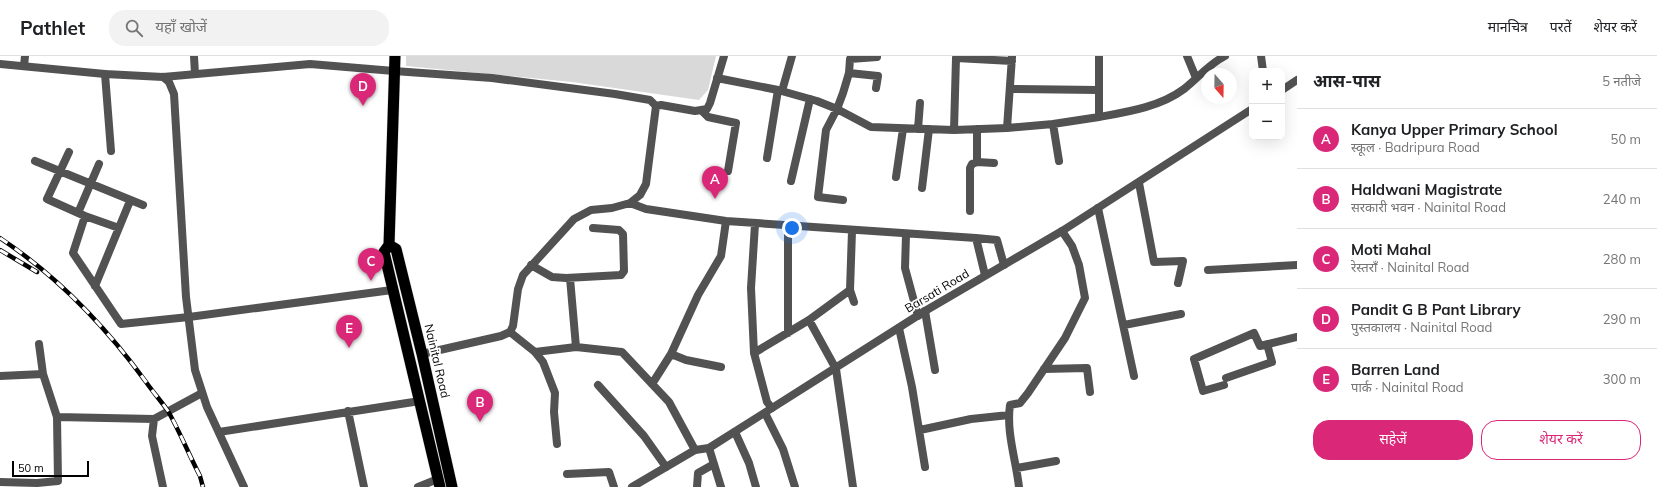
<!DOCTYPE html>
<html lang="hi">
<meta charset="utf-8">
<style>
:root{--surface:#fff;--page:#f2f2f2;--text:#202124;--muted:#757577;--line:#e0e0e0;--accent:#db2777}
body{margin:0;font-family:Mulish,"Noto Sans Devanagari",sans-serif;background:var(--page);color:var(--text)}
.controls{position:absolute;right:12px;top:12px;display:grid;overflow:hidden;border-radius:8px;box-shadow:0 4px 16px #0002}
.controls button{width:36px;height:36px;display:grid;place-items:center;padding:0;border:0;border-bottom:1px solid var(--line);background:var(--surface);color:var(--text);font:20px sans-serif}
.compass{position:absolute;left:1201px;top:12px;width:36px;height:36px;border-radius:50%;background:var(--surface);box-shadow:0 4px 16px #0002;rotate:160deg}
.scale{position:absolute;left:12px;bottom:10px;width:77px;box-sizing:border-box;padding-left:4px;border:2px solid #000;border-top:0;font-size:11px;line-height:14px;white-space:nowrap;color:#000;-webkit-text-stroke:3px #fff;paint-order:stroke}
.you{position:absolute;left:792px;top:172px;width:14px;height:14px;margin:-10px;border:3px solid #fff;border-radius:50%;background:#1a73e8;box-shadow:0 0 0 6px #1a73e833}
.badge{display:grid;place-items:center;width:26px;height:26px;border-radius:50%;background:var(--accent);color:#fff;font-size:13px;font-weight:700}
.pin{position:absolute;translate:-50% -33px;filter:drop-shadow(0 1px 2px #0008)}
.pin::after{content:'';position:absolute;top:21px;width:14px;height:12px;background:inherit;clip-path:polygon(0 0,100% 0,50% 100%)}
.list{margin:0;padding:0;list-style:none}
h2{display:flex;justify-content:space-between;align-items:center;height:52px;margin:0;padding:0 16px;font-size:17px}
h2 small{font-size:13px;font-weight:400;color:var(--muted)}
.list li{display:grid;grid-template-columns:26px 1fr auto;gap:12px;align-items:center;box-sizing:border-box;height:60px;padding:0 16px;border-top:1px solid var(--line)}
.list b{display:block;font-size:15px;white-space:nowrap}
.list p{margin:0;font-size:13px;white-space:nowrap;color:var(--muted)}
.list em{font-size:13px;font-style:normal;color:var(--muted)}
.actions{display:flex;gap:8px;padding:12px 16px}
.actions a{flex:1;padding:9px 0;border:1px solid var(--accent);border-radius:16px;text-align:center;font-size:14px;color:var(--accent)}
.actions .main{background:var(--accent);color:#fff}
.icon{flex:none;width:22px;height:22px;fill:none;stroke:currentColor;stroke-width:2;stroke-linecap:round;stroke-linejoin:round}
.map{position:relative;flex:none;width:1297px;height:431px;overflow:hidden}
header{display:flex;align-items:center;gap:24px;box-sizing:border-box;height:56px;padding:0 20px;background:var(--surface);border-bottom:1px solid var(--line)}
header strong{font-size:19px}
nav{display:flex;gap:22px;margin-inline-start:auto;font-size:14px}
.search{width:280px;height:36px;background:var(--page);display:flex;align-items:center;gap:10px;box-sizing:border-box;padding:0 14px;border-radius:16px;color:var(--muted);font-size:15px}
main{display:flex}
aside{flex:1;background:var(--surface)}
.map>svg:first-child{display:block}
.green{fill:#d9d9d9}
.lines{fill:none;stroke-linecap:round;stroke-linejoin:round}
.trunk-casing{stroke:#dbdbdb;stroke-width:12}
.minor{stroke:#525252;stroke-width:8}
.tertiary{stroke:#525252;stroke-width:8}
.trunk{stroke:#000;stroke-width:11}
.rail-casing{stroke:#000;stroke-width:4.5}
.rail{stroke:#fff;stroke-width:3;stroke-dasharray:9;stroke-linecap:butt}
.labels{text-anchor:middle;stroke-width:3.5;stroke-linejoin:round;paint-order:stroke}
.street-label{font-size:12px;fill:#000;stroke:#fff}
</style>
<header>
<strong>Pathlet</strong>
<div class="search"><svg class="icon" aria-label="search" viewBox="0 0 24 24"><circle cx="10" cy="10" r="6"/><path d="M15 15l6 6"/></svg>यहाँ खोजें</div>
<nav><a>मानचित्र</a><a>परतें</a><a>शेयर करें</a></nav>
</header>
<main>
<div class="map">
<svg width="1297" height="431" viewBox="0 0 1297 431">
<rect width="100%" height="100%" fill="#fff"/>
<path class="green" d="M 406,0 L 716,0 L 708,34 L 699,44 L 572,26 L 406,10 Z"/>
<g class="lines">
<g class="trunk-casing">
<path id="trunk" d="M 395,0 L 389,189 L 384,196 L 440,431
M 389,189 L 396,193 L 422,298 L 452,431"/>
</g>
<path class="minor" d="M 194,0 L 195,18
M 1099,0 L 1099,61 C 1127,56 1160,51 1184,33 C 1198,22 1209,8 1225,0
M 1187,0 L 1196,22
M 1261,0 L 1263,15
M 24,10 L 25,0
M 394,15 L 492,22 L 615,38 L 650,44 L 656,50
M 849,17 L 878,20 L 876,32
M 105,18 L 111,95
M 717,22 L 778,34 L 817,45 L 837,53 L 871,71 L 954,74 L 1007,72 L 1053,68 L 1059,105
M 1010,33 L 1098,34
M 782,35 L 792,0
M 702,55 L 708,61 L 736,67 L 728,115
M 1053,68 L 1099,61
M 1007,72 L 1012,1
M 918,73 L 920,47
M 954,74 L 956,2 L 1012,5
M 69,96 L 47,143 L 85,160 L 119,172
M 767,102 L 778,34
M 35,105 L 143,149
M 977,106 L 994,107
M 896,121 L 903,73
M 791,125 L 810,43
M 1139,127 L 1154,206 L 1183,205 L 1178,227
M 922,132 L 929,73
M 843,144 L 818,141 L 826,74 L 837,53 L 843,37 L 849,17 L 850,3 L 877,1 L 877,0
M 630,147 L 646,153 L 726,165 L 976,182 L 985,219
M 1098,152 L 1134,320
M 970,155 L 970,112 L 972,108 L 977,106 L 977,73
M 78,157 L 99,108
M 85,160 L 73,197 L 121,268 L 189,261 L 392,234
M 852,175 L 850,234 L 854,246
M 906,179 L 905,212 L 918,260
M 976,182 L 997,184 L 1004,209
M 531,209 L 552,221 L 566,222 L 621,219 L 624,215 L 623,178 L 619,174 L 593,172
M 1208,214 L 1297,209
M 570,222 L 576,291
M 95,230 L 130,145
M 925,255 L 935,314
M 809,264 L 836,313 L 853,431
M 1124,269 L 1181,258
M 899,272 L 912,331 L 925,411
M 510,276 L 535,296 L 543,306 L 555,337 L 554,356 L 557,388
M 788,277 L 788,170
M 39,288 L 43,318
M 535,296 L 576,291 L 622,296 L 669,346 L 695,394
M 754,297 L 751,232 L 755,168
M 422,298 L 501,280 L 510,276 L 513,270 L 518,233 L 523,219 L 574,163 L 591,154 L 612,152 L 630,147 L 640,139 L 646,128 L 656,50 L 661,49 L 695,55 L 707,53 L 710,47 L 724,0
M 671,298 L 686,304 L 721,311
M 1044,313 L 1087,312 L 1090,336
M 0,320 L 43,318 L 57,361 L 58,425 L 37,427 L 0,426
M 1226,322 L 1272,306 L 1267,288
M 652,328 L 671,298 L 698,239 L 721,200 L 726,165
M 598,329 L 644,380 L 666,411
M 1224,329 L 1203,335 L 1194,303 L 1254,277 L 1260,290 L 1297,281
M 772,352 L 767,346 L 754,297 L 809,264 L 850,234
M 348,355 L 364,431
M 765,357 L 783,393 L 795,431
M 57,361 L 154,363
M 920,374 L 971,363 L 1009,359
M 219,376 L 420,345
M 735,376 L 749,407 L 756,431
M 709,392 L 721,431
M 1017,412 L 1056,405
M 567,418 L 609,416 L 614,431
M 163,431 L 152,380 L 154,363 L 202,337
M 418,431 L 438,423
M 697,431 L 698,417 L 714,408
M 1019,431 C 1016,404 1006,376 1010,349 L 1020,347 L 1028,337 L 1065,282 L 1085,242 L 1079,209 L 1072,190 L 1062,175"/>
<path class="tertiary" d="M 0,8 L 105,18 L 163,21 L 310,8 L 394,15
M 163,21 L 169,26 L 174,38 L 186,241 L 195,314 L 207,351 L 244,431
M 1282,34 L 1297,24
M 632,431 L 695,394 L 709,392 L 925,255 L 1062,175 L 1252,53"/>
<use href="#trunk" class="trunk"/>
<g class="rail-casing">
<path id="rail" d="M 0,182 C 57,220 106,271 146,326 C 153,336 161,345 168,355 C 180,376 189,399 200,420 L 203,431
M 0,194 L 37,216"/>
</g>
<use href="#rail" class="rail"/>
</g>
<g class="labels">
<g class="street-label">
<text transform="translate(937 235) rotate(-31)" y="4">Barsati Road</text>
<text transform="translate(437 305) rotate(77)" y="4">Nainital Road</text>
</g>
</g>
</svg>
<div class="controls">
<button>+</button>
<button>−</button>
</div>
<svg class="compass" viewBox="-18 -18 36 36"><path d="M0-13l5 13h-10z" fill="#e53935"/><path d="M0 13l5-13h-10z" fill="#757577"/></svg>
<div class="scale">50 m</div>
<div class="you"></div>
<div class="pin badge" style="left:715px;top:143px">A</div>
<div class="pin badge" style="left:480px;top:366px">B</div>
<div class="pin badge" style="left:371px;top:225px">C</div>
<div class="pin badge" style="left:363px;top:50px">D</div>
<div class="pin badge" style="left:349px;top:292px">E</div>
</div>
<aside>
<h2>आस-पास<small>5 नतीजे</small></h2>
<ul class="list">
<li><span class="badge">A</span><div><b>Kanya Upper Primary School</b><p>स्कूल · Badripura Road</p></div><em>50 m</em></li>
<li><span class="badge">B</span><div><b>Haldwani Magistrate</b><p>सरकारी भवन · Nainital Road</p></div><em>240 m</em></li>
<li><span class="badge">C</span><div><b>Moti Mahal</b><p>रेस्तराँ · Nainital Road</p></div><em>280 m</em></li>
<li><span class="badge">D</span><div><b>Pandit G B Pant Library</b><p>पुस्तकालय · Nainital Road</p></div><em>290 m</em></li>
<li><span class="badge">E</span><div><b>Barren Land</b><p>पार्क · Nainital Road</p></div><em>300 m</em></li>
</ul>
<div class="actions"><a class="main">सहेजें</a><a>शेयर करें</a></div>
</aside>
</main>
